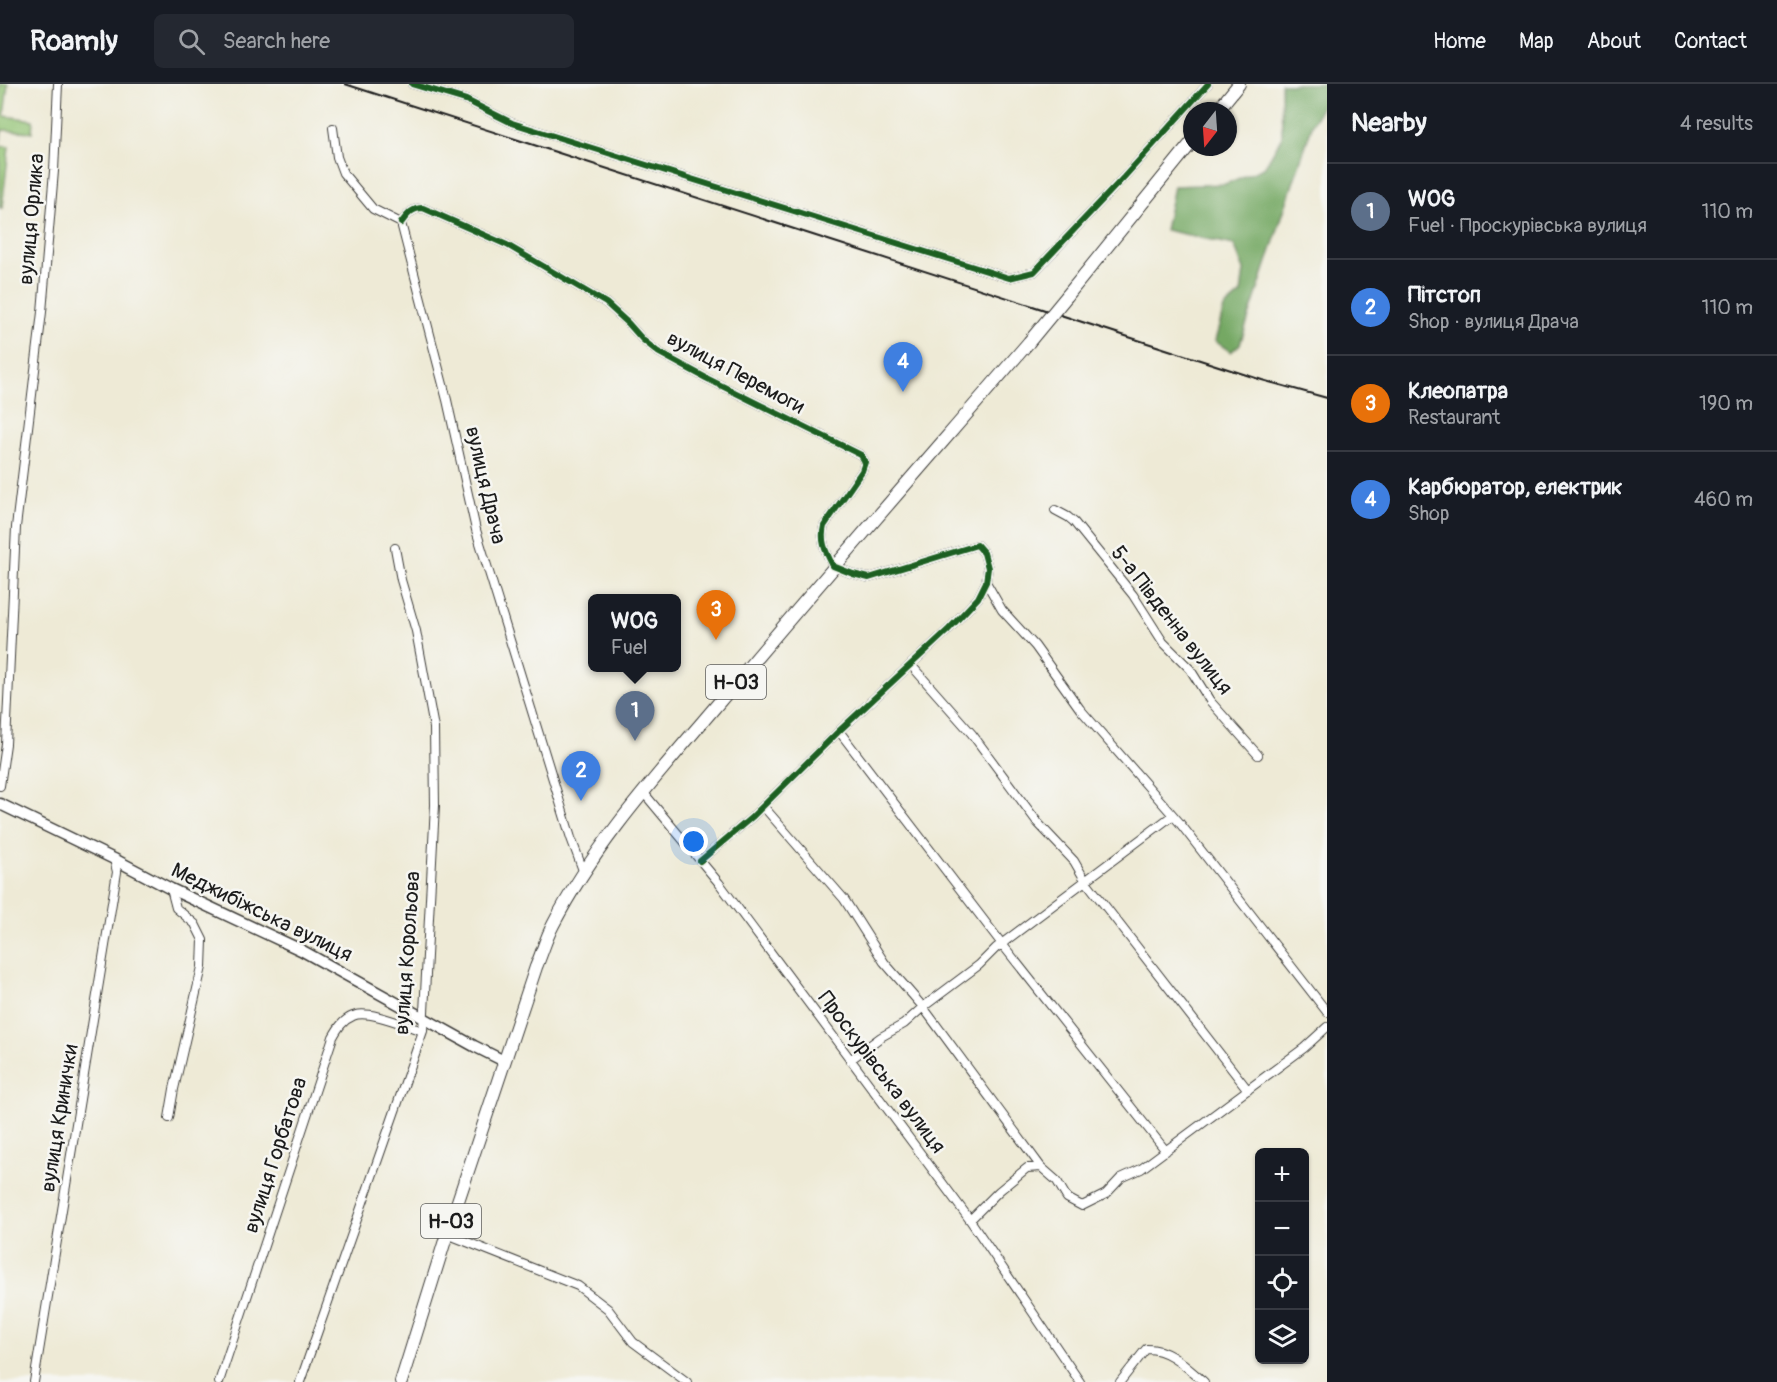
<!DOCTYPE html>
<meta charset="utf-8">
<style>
:root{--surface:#171b24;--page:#242831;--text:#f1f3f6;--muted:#9ea1a6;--line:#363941;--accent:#ea580c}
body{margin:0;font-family:Pangolin,sans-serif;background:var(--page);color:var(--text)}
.controls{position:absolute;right:18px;bottom:18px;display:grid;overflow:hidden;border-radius:9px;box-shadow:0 2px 4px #0004}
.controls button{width:54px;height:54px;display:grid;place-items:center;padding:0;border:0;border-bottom:2px solid var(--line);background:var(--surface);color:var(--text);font:30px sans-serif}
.compass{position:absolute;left:1183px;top:18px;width:54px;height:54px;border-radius:50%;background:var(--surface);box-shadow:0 2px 4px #0004;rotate:197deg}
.you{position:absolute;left:694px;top:758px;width:21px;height:21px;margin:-15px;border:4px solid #fff;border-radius:50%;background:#1a73e8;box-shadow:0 0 0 9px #1a73e833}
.badge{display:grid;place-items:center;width:39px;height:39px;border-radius:50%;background:var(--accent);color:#fff;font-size:20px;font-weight:700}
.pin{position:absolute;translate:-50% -50px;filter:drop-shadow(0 2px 3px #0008)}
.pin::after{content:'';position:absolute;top:32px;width:21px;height:18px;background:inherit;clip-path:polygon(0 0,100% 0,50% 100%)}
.popup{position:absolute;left:588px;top:510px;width:93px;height:78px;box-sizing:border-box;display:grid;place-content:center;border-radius:9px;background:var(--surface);filter:drop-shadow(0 2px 4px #0005);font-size:20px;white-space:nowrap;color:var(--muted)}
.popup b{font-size:22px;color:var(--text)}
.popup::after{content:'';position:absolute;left:50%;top:100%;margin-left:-12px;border:12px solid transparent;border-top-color:var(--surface)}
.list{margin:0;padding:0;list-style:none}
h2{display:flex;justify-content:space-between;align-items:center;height:78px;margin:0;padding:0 24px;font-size:26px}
h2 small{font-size:20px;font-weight:400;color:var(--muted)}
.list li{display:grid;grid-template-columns:39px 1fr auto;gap:18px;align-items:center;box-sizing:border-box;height:96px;padding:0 24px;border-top:2px solid var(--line)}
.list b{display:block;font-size:22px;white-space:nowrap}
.list p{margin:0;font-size:20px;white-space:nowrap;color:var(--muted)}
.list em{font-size:20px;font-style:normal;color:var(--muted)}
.icon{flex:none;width:33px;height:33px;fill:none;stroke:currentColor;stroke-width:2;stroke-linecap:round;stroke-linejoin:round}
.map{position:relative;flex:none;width:1327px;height:1298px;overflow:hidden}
header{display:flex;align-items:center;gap:36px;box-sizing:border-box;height:84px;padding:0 30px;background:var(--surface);border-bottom:2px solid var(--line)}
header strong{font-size:28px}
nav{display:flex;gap:33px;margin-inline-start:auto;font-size:21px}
.search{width:420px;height:54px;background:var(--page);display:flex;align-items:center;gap:15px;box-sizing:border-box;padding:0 21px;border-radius:9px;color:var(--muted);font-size:22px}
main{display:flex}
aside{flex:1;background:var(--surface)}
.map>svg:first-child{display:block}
.green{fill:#91c272;stroke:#566f47;stroke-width:1.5}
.forest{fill:#74a864;stroke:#486240;stroke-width:1.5}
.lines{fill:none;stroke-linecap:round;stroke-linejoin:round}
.street-casing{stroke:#3c3b38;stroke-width:10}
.secondary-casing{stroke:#3c3b38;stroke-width:13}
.primary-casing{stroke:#3c3b38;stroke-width:14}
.street{stroke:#fff;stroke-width:8}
.secondary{stroke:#fff;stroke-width:10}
.primary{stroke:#fff;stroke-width:12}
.rail{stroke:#1c1c1c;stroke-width:2}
.primary-bridge-casing{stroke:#3c3b38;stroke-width:14;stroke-linecap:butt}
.primary-bridge{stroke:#fff;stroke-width:12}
.cycleway-casing{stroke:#f6f6f2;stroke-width:10}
.cycleway{stroke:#1b5e20;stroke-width:6}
.labels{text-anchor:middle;stroke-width:5;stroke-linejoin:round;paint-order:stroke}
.shield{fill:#f6f6f2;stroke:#5d5d5c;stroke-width:1.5}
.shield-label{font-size:20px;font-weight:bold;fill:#1c1c1c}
.street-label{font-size:21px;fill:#1c1c1c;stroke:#f6f6f2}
</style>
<header>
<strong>Roamly</strong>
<div class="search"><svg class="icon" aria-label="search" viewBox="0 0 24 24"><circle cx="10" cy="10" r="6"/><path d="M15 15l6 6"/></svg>Search here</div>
<nav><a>Home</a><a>Map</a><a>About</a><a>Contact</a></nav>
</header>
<main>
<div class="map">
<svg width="1327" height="1298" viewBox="0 0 1327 1298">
<rect width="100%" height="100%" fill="#f6f6f2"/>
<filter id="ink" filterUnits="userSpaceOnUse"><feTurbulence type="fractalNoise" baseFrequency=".0167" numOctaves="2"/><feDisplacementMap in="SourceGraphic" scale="12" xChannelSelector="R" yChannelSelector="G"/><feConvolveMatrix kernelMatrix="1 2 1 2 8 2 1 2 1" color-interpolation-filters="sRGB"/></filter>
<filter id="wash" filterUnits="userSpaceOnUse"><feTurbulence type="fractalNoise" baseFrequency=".008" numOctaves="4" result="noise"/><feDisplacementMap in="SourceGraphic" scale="24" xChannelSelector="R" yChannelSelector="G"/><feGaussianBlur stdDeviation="1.35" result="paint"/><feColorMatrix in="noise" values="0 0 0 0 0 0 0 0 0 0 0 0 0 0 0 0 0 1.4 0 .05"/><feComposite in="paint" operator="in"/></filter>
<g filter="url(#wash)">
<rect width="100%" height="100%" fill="#eeead6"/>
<path class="green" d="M 0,0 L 8,0 L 4,32 L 33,36 L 32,48 L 2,46 L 0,60 Z
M 0,62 L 9,63 L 2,124 L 0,124 Z"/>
<path class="forest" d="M 1281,0 L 1327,0 L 1327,16 L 1324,18 L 1313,39 L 1240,260 L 1231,268 L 1215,257 L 1224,224 L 1241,209 L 1244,186 L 1234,161 L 1165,146 L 1174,102 L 1225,100 L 1264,84 L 1282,53 Z"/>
</g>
<g filter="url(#ink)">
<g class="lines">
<g class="street-casing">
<path id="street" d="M 412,0 L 466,16 L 512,39 L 1009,194 L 1034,188 L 1124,93 L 1208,0
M 333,44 L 337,73 L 343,89 L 373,125 L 401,139 L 447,316 L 476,446 L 571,754 L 584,789
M 401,139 C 408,130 412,124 423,124 L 507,161 L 606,219 L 628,239 L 643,256 L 658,268 L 706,294 L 861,371 L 865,378 L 862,387 L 824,442 C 820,458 826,468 833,482 L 853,490 L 869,494 L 977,461 L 984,469 L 988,484 L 986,498 L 978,514 L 948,546 L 839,647 L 752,733 L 700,777
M 1055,426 L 1068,433 L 1074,438 L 1133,511 L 1163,558 L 1190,585 L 1210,617 L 1258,671
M 986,498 L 1002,526 L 1035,562 L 1080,625 L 1179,738 L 1327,928
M 911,581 L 972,650 L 1038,739 L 1074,777 L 1085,796 L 1248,1006
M 839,647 L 1002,860 L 1166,1067
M 0,702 L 6,660 L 16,443 L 42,228 L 54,87 L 58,0
M 643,708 L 719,799 L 970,1136 L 1080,1298
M 763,722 L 844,815 L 884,878 L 923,923 L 1041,1083
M 850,976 L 881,953 L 904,940 L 923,923 L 979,881 L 996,864 L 1173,731
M 169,1034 L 174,1005 L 202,883 L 203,856 L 195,840 L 176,824 L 171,805
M 970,1136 L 999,1107 L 1027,1084 L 1041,1083 L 1057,1097 L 1067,1114 L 1082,1122 L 1106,1110 L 1121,1094 L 1141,1085 L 1304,964 L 1327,943
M 447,1150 L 578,1202 L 608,1225 L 633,1258 L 687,1298
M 34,1298 L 117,788 L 114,775
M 219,1298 L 333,953 C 338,944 343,936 353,932 C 368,925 406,942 423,947
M 300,1298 L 423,947 L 435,721 L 434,644 L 416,547 L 401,496 L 395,464
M 1120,1298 L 1146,1265 C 1169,1264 1187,1284 1204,1298"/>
</g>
<g class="secondary-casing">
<path id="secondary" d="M 0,720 L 114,775 L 171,805 L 301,866 L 474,962 L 504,977"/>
</g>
<g class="primary-casing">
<path id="primary" d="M 1217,27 L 1239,0
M 1067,212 L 1192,58
M 401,1298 L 447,1150 L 536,883 C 542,869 546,854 553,841 C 598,754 665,683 727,609 C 826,491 928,375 1029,258"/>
</g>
<use href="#street" class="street"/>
<use href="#secondary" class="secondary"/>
<use href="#primary" class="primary"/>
<path class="rail" d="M 345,0 L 1262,296 L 1327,314"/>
<g class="primary-bridge-casing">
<path id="primary-bridge" d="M 1029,258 L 1067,212"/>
</g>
<use href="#primary-bridge" class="primary-bridge"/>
<g class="cycleway-casing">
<path id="cycleway" d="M 412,0 L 466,16 L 512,39 L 1009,194 L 1034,188 L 1124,93 L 1208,0
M 401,139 C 408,130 412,124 423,124 L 507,161 L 606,219 L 628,239 L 643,256 L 658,268 L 706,294 L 861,371 L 865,378 L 862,387 L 824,442 C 820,458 826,468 833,482 L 853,490 L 869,494 L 977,461 L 984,469 L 988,484 L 986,498 L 978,514 L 948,546 L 839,647 L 752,733 L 700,777"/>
</g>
<use href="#cycleway" class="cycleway"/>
</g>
</g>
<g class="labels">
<g class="shield">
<rect x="706" y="581" width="60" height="34" rx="4.5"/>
<rect x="421" y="1120" width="60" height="34" rx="4.5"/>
</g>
<g class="shield-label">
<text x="736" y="605">Н-03</text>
<text x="451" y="1144">Н-03</text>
</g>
<g class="street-label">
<text transform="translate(31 135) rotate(-85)" y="7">вулиця Орлика</text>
<text transform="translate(736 288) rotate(28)" y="7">вулиця Перемоги</text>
<text transform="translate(486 401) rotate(77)" y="7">вулиця Драча</text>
<text transform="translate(1172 536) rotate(52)" y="7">5-а Південна вулиця</text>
<text transform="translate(262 828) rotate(26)" y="7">Меджибіжська вулиця</text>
<text transform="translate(407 869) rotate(-86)" y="7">вулиця Корольова</text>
<text transform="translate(882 988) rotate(53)" y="7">Проскурівська вулиця</text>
<text transform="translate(59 1034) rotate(-81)" y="7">вулиця Кринички</text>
<text transform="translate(275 1071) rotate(-72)" y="7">вулиця Горбатова</text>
</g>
</g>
</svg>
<div class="controls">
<button>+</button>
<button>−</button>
<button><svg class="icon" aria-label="locate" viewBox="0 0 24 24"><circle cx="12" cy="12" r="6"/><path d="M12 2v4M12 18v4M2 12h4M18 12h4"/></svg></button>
<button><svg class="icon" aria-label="layers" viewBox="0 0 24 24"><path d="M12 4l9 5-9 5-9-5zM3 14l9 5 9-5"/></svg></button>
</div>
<svg class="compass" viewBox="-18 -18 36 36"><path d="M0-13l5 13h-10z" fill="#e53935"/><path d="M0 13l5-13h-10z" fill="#9ea1a6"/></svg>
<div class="you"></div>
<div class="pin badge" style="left:635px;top:657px;background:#5c6f8a">1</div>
<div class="popup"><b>WOG</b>Fuel</div>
<div class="pin badge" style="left:581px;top:717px;background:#3f7fe0">2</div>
<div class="pin badge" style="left:716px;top:556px;background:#e8710a">3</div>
<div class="pin badge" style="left:903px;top:308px;background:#3f7fe0">4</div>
</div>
<aside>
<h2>Nearby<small>4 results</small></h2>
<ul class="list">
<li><span class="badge" style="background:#5c6f8a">1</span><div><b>WOG</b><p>Fuel · Проскурівська вулиця</p></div><em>110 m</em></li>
<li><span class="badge" style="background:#3f7fe0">2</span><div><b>Пітстоп</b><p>Shop · вулиця Драча</p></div><em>110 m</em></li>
<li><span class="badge" style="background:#e8710a">3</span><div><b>Клеопатра</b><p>Restaurant</p></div><em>190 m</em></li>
<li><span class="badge" style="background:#3f7fe0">4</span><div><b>Карбюратор, електрик</b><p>Shop</p></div><em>460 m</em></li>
</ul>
</aside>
</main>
